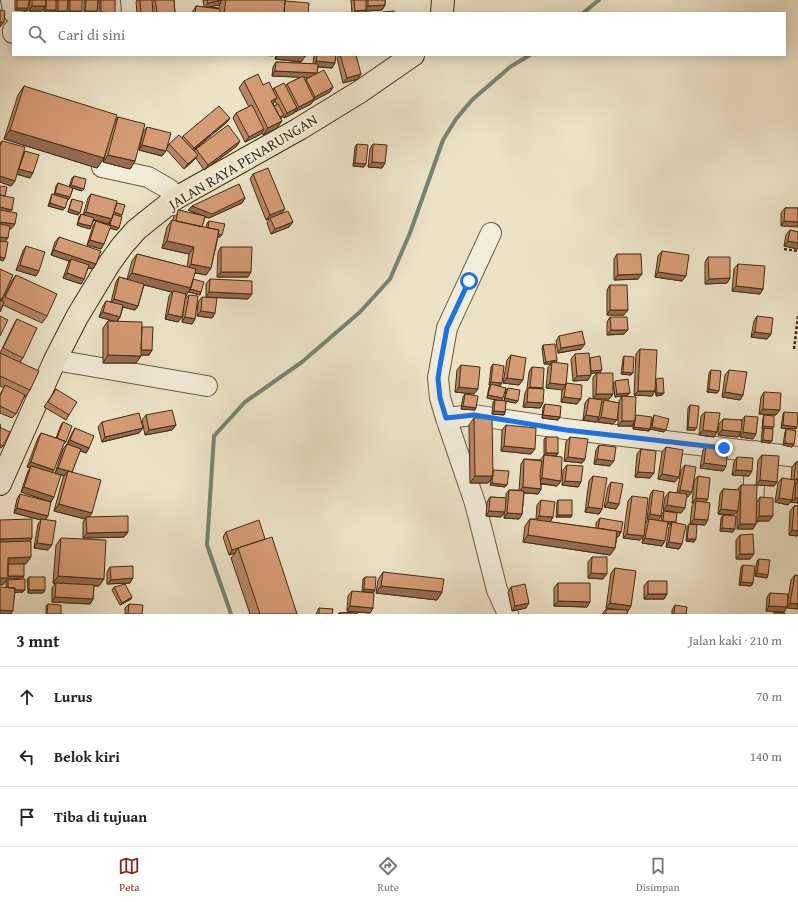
<!DOCTYPE html>
<html lang="id">
<meta charset="utf-8">
<style>
:root{--surface:#fff;--page:#f6f6f6;--text:#222;--muted:#767676;--line:#e0e0e0;--accent:#8f2418}
body{margin:0;font-family:"Gentium Book Plus",serif;background:var(--page);color:var(--text)}
.stop{position:absolute;width:12px;height:12px;margin:-9px;border:3px solid #1a73e8;border-radius:50%;background:#fff}
.stop.end{background:#1a73e8;border-color:#fff;box-shadow:0 1px 4px #0008}
.list{margin:0;padding:0;list-style:none}
h2{display:flex;justify-content:space-between;align-items:center;height:52px;margin:0;padding:0 16px;font-size:17px}
h2 small{font-size:13px;font-weight:400;color:var(--muted)}
.list li{display:grid;grid-template-columns:26px 1fr auto;gap:12px;align-items:center;box-sizing:border-box;height:60px;padding:0 16px;border-top:1px solid var(--line)}
.list b{display:block;font-size:15px;white-space:nowrap}
.list em{font-size:13px;font-style:normal;color:var(--muted)}
.icon{flex:none;width:22px;height:22px;fill:none;stroke:currentColor;stroke-width:2;stroke-linecap:round;stroke-linejoin:round}
.map{position:relative;flex:none;width:798px;height:614px;overflow:hidden}
.search{position:absolute;background:var(--surface);box-shadow:0 2px 10px #0003;left:12px;right:12px;top:12px;height:44px;display:flex;align-items:center;gap:10px;box-sizing:border-box;padding:0 14px;border-radius:0px;color:var(--muted);font-size:15px}
.sheet{height:232px;background:var(--surface)}
nav{display:flex;justify-content:space-around;align-items:center;box-sizing:border-box;height:56px;border-top:1px solid var(--line);background:var(--surface);font-size:11px;color:var(--muted)}
nav a{display:grid;justify-items:center;gap:2px}
nav .on{color:var(--accent)}
.map>svg:first-child{display:block}
.lines{fill:none;stroke-linecap:round;stroke-linejoin:round}
.stream{stroke:#778471;stroke-width:4}
.minor-casing{stroke:#6d5a3b;stroke-width:22}
.major-casing{stroke:#432d0c;stroke-width:24}
.path{stroke:#432d0c;stroke-width:2.5;stroke-dasharray:3 2;stroke-linecap:butt}
.minor{stroke:#f3eddb;stroke-width:20}
.major{stroke:#ece3c7;stroke-width:22}
.wall{fill:#b78565;stroke:#432d0c;fill-rule:evenodd}
.shaded-wall{fill:#956c52;stroke:#432d0c}
.building{fill:#d59b75;stroke:#432d0c}
.route{stroke:#1a73e8;stroke-width:5}
.labels{text-anchor:middle;stroke-width:4;stroke-linejoin:round;paint-order:stroke}
.street-label{font-size:15px;fill:#432d0c;stroke:#f3eddb}
</style>
<div class="map">
<svg width="798" height="614" viewBox="0 0 798 614">
<rect width="100%" height="100%" fill="#ece3c7"/>
<filter id="stains"><feTurbulence type="fractalNoise" baseFrequency=".005" numOctaves="4"/><feColorMatrix values="0 0 0 0 .2 0 0 0 0 .09 0 0 0 0 .02 0 0 0 .5 -.17"/></filter>
<radialGradient id="worn" r=".72"><stop offset=".6" stop-color="#630" stop-opacity="0"/><stop offset="1" stop-color="#630" stop-opacity=".3"/></radialGradient>
<g class="lines">
<path class="stream" d="M 583,13 L 599,0
M 231,614 L 207,545 L 214,436 L 245,402 L 302,362 L 360,312 L 390,279 L 410,233 L 443,140 L 456,119 L 472,100 L 510,67 L 530,55"/>
<g class="minor-casing">
<path id="minor" d="M 11,0 L 14,13
M 131,0 L 132,13
M 13,33 L 13,30
M 102,167 L 148,177 L 169,189 L 176,198
M 491,233 L 447,328 L 438,378 L 440,398 L 446,418 L 475,503 L 497,590 L 508,614
M 55,360 L 207,386
M 446,418 L 474,415 L 565,429 L 798,457
M 753,513 L 755,451"/>
</g>
<g class="major-casing">
<path id="major" d="M 442,13 L 443,0
M 0,484 L 55,360 L 77,317 L 109,264 L 122,246 L 136,230 L 176,198 L 299,129 L 361,91 L 413,55"/>
</g>
<path class="path" d="M 784,249 L 798,251
M 794,349 L 798,316"/>
<use href="#minor" class="minor"/>
<use href="#major" class="major"/>
</g>
<path class="wall" d="M 15,0 L 29,0 L 27,11 L 15,10 Z
M 29,0 L 68,0 L 66,13 L 56,13 L 56,10 L 54,12 L 44,12 L 44,8 L 42,11 L 29,11 Z
M 68,0 L 82,0 L 80,13 L 68,13 Z
M 84,0 L 98,0 L 97,11 L 96,13 L 84,13 Z
M 99,0 L 115,0 L 114,13 L 99,13 Z
M 137,0 L 174,0 L 175,13 L 137,13 L 136,2 Z
M 203,0 L 285,0 L 285,1 L 308,13 L 192,13 L 193,11 L 196,6 L 204,7 ZM 220,3 L 219,8 L 209,7 L 219,5 Z
M 351,0 L 385,0 L 385,5 L 382,10 L 366,11 L 364,13 L 352,13 Z
M 276,55 L 306,55 L 301,62 L 275,59 Z
M 314,55 L 336,55 L 332,68 L 318,67 L 317,73 L 317,74 L 333,87 L 330,92 L 313,101 L 311,104 L 295,112 L 295,111 L 294,113 L 284,118 L 283,116 L 281,119 L 277,128 L 263,135 L 262,133 L 261,134 L 245,142 L 233,118 L 236,113 L 249,107 L 239,88 L 244,81 L 263,85 L 273,90 L 274,88 L 286,86 L 287,84 L 301,77 L 272,76 L 273,67 L 276,62 L 313,64 ZM 303,77 L 309,77 L 306,79 L 305,81 ZM 275,101 L 277,105 L 274,106 L 273,104 Z
M 339,55 L 340,55 L 358,79 L 343,83 L 337,58 Z
M 24,86 L 115,121 L 118,117 L 135,161 L 130,169 L 103,162 L 107,147 L 104,158 L 97,168 L 4,139 L 18,95 Z
M 230,118 L 226,123 L 193,151 L 194,152 L 196,149 L 237,146 L 204,170 L 196,158 L 194,160 L 184,169 L 166,149 L 162,156 L 139,150 L 143,132 L 147,127 L 167,148 L 169,144 L 182,138 L 183,136 Z
M 2,141 L 23,153 L 25,151 L 30,178 L 17,174 L 11,186 L 0,182 L 0,143 Z
M 357,144 L 364,167 L 353,166 L 355,147 Z
M 373,144 L 385,163 L 382,168 L 368,167 L 370,149 Z
M 253,174 L 282,213 L 289,227 L 271,234 L 267,223 L 269,219 L 266,220 L 250,179 Z
M 74,176 L 84,189 L 82,191 L 73,188 L 70,197 L 68,200 L 67,199 L 63,210 L 48,206 L 52,194 L 54,195 L 56,186 L 58,183 L 69,187 L 72,178 Z
M 91,194 L 117,203 L 120,216 L 119,228 L 117,230 L 110,228 L 101,249 L 87,245 L 93,226 L 96,221 L 109,225 L 110,222 L 108,224 L 94,220 L 90,229 L 77,225 L 79,217 L 81,214 L 83,215 L 88,198 Z
M 245,198 L 242,203 L 209,218 L 205,217 L 202,227 L 206,228 L 207,223 L 209,221 L 220,237 L 218,237 L 211,268 L 206,275 L 195,273 L 193,279 L 201,292 L 200,295 L 189,292 L 189,291 L 186,295 L 185,299 L 189,295 L 195,319 L 192,324 L 182,322 L 184,304 L 178,322 L 165,319 L 169,296 L 172,292 L 144,285 L 138,306 L 135,310 L 123,307 L 120,317 L 117,321 L 142,327 L 152,350 L 149,355 L 141,355 L 136,363 L 103,363 L 103,328 L 108,321 L 115,321 L 99,317 L 103,306 L 106,301 L 111,302 L 116,282 L 119,277 L 127,279 L 132,261 L 137,254 L 187,267 L 189,254 L 162,248 L 167,227 L 172,220 L 173,220 L 174,215 L 178,210 L 199,215 L 188,210 L 192,206 Z
M 72,199 L 78,215 L 68,212 L 71,201 Z
M 785,208 L 798,208 L 781,226 L 781,213 Z
M 790,230 L 798,232 L 798,249 L 784,246 L 786,235 Z
M 59,237 L 96,264 L 93,269 L 88,268 L 84,279 L 81,284 L 63,278 L 68,264 L 69,261 L 51,255 L 55,242 Z
M 26,246 L 36,276 L 16,270 L 23,251 Z
M 221,247 L 248,277 L 217,277 L 218,252 Z
M 662,251 L 682,281 L 655,277 L 658,256 Z
M 617,254 L 638,279 L 614,280 L 614,259 Z
M 708,257 L 730,278 L 727,283 L 705,284 L 705,262 Z
M 738,264 L 760,294 L 732,291 L 734,269 Z
M 0,269 L 2,299 L 1,300 L 2,301 L 11,282 L 16,275 L 47,316 L 42,323 L 3,305 L 0,312 Z
M 210,279 L 248,299 L 206,297 L 206,284 Z
M 610,285 L 624,315 L 607,315 L 607,290 Z
M 202,297 L 215,313 L 212,318 L 197,316 L 198,302 Z
M 757,316 L 771,334 L 767,339 L 751,337 L 754,321 Z
M 610,317 L 624,334 L 607,335 L 607,322 Z
M 17,319 L 23,358 L 20,362 L 30,390 L 25,397 L 24,397 L 16,414 L 12,418 L 0,413 L 0,394 L 4,388 L 0,386 L 0,353 L 14,324 Z
M 559,336 L 581,349 L 558,353 L 556,341 Z
M 543,345 L 556,362 L 566,384 L 577,404 L 561,402 L 562,389 L 546,388 L 548,367 L 551,364 L 544,364 L 542,348 Z
M 640,349 L 656,380 L 656,379 L 664,393 L 662,395 L 656,396 L 655,388 L 655,391 L 652,396 L 634,395 L 636,354 Z
M 575,354 L 590,358 L 602,370 L 600,372 L 613,394 L 609,399 L 595,399 L 601,404 L 604,400 L 619,403 L 619,401 L 622,396 L 635,416 L 651,426 L 653,418 L 654,415 L 666,430 L 664,432 L 650,429 L 649,431 L 633,429 L 633,424 L 632,426 L 618,426 L 618,408 L 613,424 L 598,422 L 598,418 L 596,422 L 583,420 L 585,403 L 589,398 L 593,399 L 593,377 L 597,373 L 591,373 L 588,380 L 573,381 L 571,359 Z
M 511,355 L 519,385 L 503,383 L 507,360 Z
M 624,356 L 633,373 L 631,375 L 621,374 L 623,358 Z
M 493,364 L 500,386 L 494,385 L 502,400 L 504,401 L 506,390 L 508,388 L 516,403 L 506,401 L 505,412 L 504,415 L 492,414 L 493,402 L 495,400 L 496,400 L 487,398 L 489,387 L 491,385 L 489,385 L 491,367 Z
M 461,365 L 474,394 L 455,392 L 457,370 Z
M 532,367 L 542,389 L 540,408 L 523,407 L 525,393 L 527,389 L 529,372 Z
M 711,370 L 717,393 L 707,392 L 709,373 Z
M 729,370 L 743,395 L 740,400 L 722,397 L 725,375 Z
M 615,381 L 628,395 L 615,397 L 613,383 Z
M 56,389 L 69,415 L 66,420 L 44,407 Z
M 764,392 L 776,415 L 759,414 L 761,397 Z
M 465,394 L 475,410 L 461,409 L 463,397 Z
M 545,404 L 560,417 L 558,420 L 542,418 L 543,407 Z
M 690,405 L 695,430 L 687,430 L 688,408 Z
M 705,412 L 717,432 L 714,437 L 699,435 L 701,416 Z
M 784,412 L 797,427 L 796,429 L 781,428 L 783,414 Z
M 146,415 L 176,425 L 172,430 L 145,435 L 142,420 Z
M 764,415 L 772,429 L 772,441 L 770,443 L 761,442 L 762,431 L 763,429 L 762,429 L 763,418 Z
M 745,416 L 753,439 L 740,437 L 740,433 L 738,437 L 718,435 L 719,424 L 723,419 L 742,420 Z
M 474,418 L 493,470 L 507,485 L 505,487 L 490,485 L 491,479 L 488,483 L 470,483 L 469,425 Z
M 63,422 L 66,442 L 63,444 L 52,473 L 51,502 L 21,492 L 28,471 L 30,468 L 27,467 L 38,438 L 41,433 L 56,438 L 61,425 Z
M 102,422 L 143,428 L 139,433 L 102,442 L 98,427 Z
M 0,424 L 3,446 L 1,448 L 0,448 Z
M 506,425 L 531,454 L 501,451 L 502,430 Z
M 75,428 L 89,448 L 86,453 L 80,451 L 72,472 L 89,517 L 128,532 L 124,537 L 83,538 L 83,522 L 85,519 L 54,511 L 63,478 L 64,476 L 55,473 L 63,449 L 67,444 L 72,433 Z
M 786,429 L 794,444 L 792,447 L 783,445 L 785,432 Z
M 546,437 L 558,453 L 556,456 L 551,456 L 561,481 L 557,486 L 541,484 L 541,489 L 538,494 L 524,493 L 522,514 L 519,519 L 504,518 L 504,513 L 501,517 L 486,516 L 487,502 L 490,497 L 506,498 L 506,494 L 509,490 L 519,490 L 521,464 L 524,459 L 540,460 L 544,455 L 544,439 Z
M 570,437 L 585,459 L 582,463 L 564,461 L 566,442 Z
M 599,445 L 610,466 L 594,464 L 596,450 Z
M 706,445 L 726,466 L 723,471 L 700,468 L 703,450 Z
M 666,447 L 675,482 L 658,479 L 662,452 Z
M 641,449 L 650,478 L 635,477 L 637,454 Z
M 762,455 L 777,482 L 774,486 L 756,485 L 758,460 Z
M 737,457 L 749,476 L 732,475 L 734,462 Z
M 796,462 L 798,462 L 798,503 L 791,502 L 792,499 L 788,505 L 775,502 L 778,483 L 782,478 L 791,480 L 792,467 Z
M 567,465 L 581,482 L 578,487 L 562,485 L 563,470 Z
M 685,465 L 688,497 L 687,496 L 681,513 L 663,510 L 665,497 L 669,492 L 677,493 L 681,470 Z
M 593,476 L 602,509 L 599,514 L 585,512 L 589,481 Z
M 698,476 L 705,503 L 705,525 L 690,524 L 692,506 L 694,503 L 692,503 L 694,481 Z
M 611,482 L 619,504 L 616,509 L 604,507 L 608,487 Z
M 741,485 L 757,502 L 760,497 L 769,521 L 756,521 L 753,529 L 737,529 L 737,511 L 734,515 L 718,514 L 720,494 L 723,489 L 737,490 Z
M 653,490 L 658,520 L 661,521 L 662,514 L 664,511 L 676,522 L 679,549 L 666,547 L 669,527 L 671,524 L 668,524 L 662,546 L 642,543 L 643,536 L 640,540 L 623,538 L 628,501 L 632,496 L 645,524 L 648,519 L 647,519 L 650,495 Z
M 20,494 L 45,520 L 48,550 L 34,548 L 38,524 L 41,520 L 14,513 L 17,499 Z
M 541,500 L 553,517 L 550,522 L 596,528 L 596,523 L 600,518 L 621,532 L 618,537 L 617,537 L 615,548 L 610,555 L 523,542 L 525,526 L 530,519 L 536,519 L 537,505 Z
M 558,500 L 572,515 L 571,517 L 556,517 L 557,502 Z
M 794,506 L 798,506 L 798,534 L 797,536 L 789,535 L 790,511 Z
M 723,515 L 733,532 L 720,531 L 721,518 Z
M 689,524 L 694,542 L 686,541 L 687,527 Z
M 226,532 L 265,539 L 264,540 L 297,614 L 250,614 L 231,558 L 235,553 L 229,555 L 223,537 Z
M 740,535 L 750,559 L 736,559 L 736,540 Z
M 61,538 L 99,586 L 94,586 L 93,599 L 90,604 L 52,602 L 52,588 L 55,584 L 53,583 L 56,545 Z
M 592,557 L 603,579 L 588,578 L 588,562 Z
M 759,559 L 767,578 L 755,576 L 757,561 Z
M 743,565 L 753,583 L 751,586 L 739,585 L 741,567 Z
M 110,567 L 130,583 L 107,584 L 107,572 Z
M 615,568 L 628,611 L 627,611 L 627,614 L 602,614 L 606,609 L 622,610 L 606,608 L 611,573 Z
M 383,572 L 442,592 L 437,600 L 376,593 L 378,580 Z
M 795,575 L 798,576 L 798,609 L 787,607 L 784,612 L 766,611 L 767,597 L 770,593 L 787,605 L 791,580 Z
M 29,577 L 45,590 L 43,593 L 28,593 L 27,579 Z
M 365,577 L 374,592 L 362,592 L 363,579 Z
M 8,580 L 23,592 L 15,592 L 11,614 L 0,614 L 6,588 L 6,582 Z
M 648,581 L 667,594 L 664,599 L 644,599 L 644,586 Z
M 558,583 L 587,607 L 554,606 L 554,588 Z
M 114,587 L 131,599 L 120,605 L 112,590 Z
M 511,587 L 526,608 L 512,611 L 508,592 Z
M 352,591 L 373,608 L 370,613 L 357,612 L 357,614 L 338,614 L 339,613 L 356,612 L 347,611 L 348,596 Z
M 48,604 L 61,614 L 46,614 L 46,606 Z
M 129,604 L 142,614 L 125,614 L 125,608 Z
M 675,605 L 686,614 L 672,614 L 672,610 Z
M 319,608 L 332,614 L 316,614 Z"/>
<path class="shaded-wall" d="M 222,0 L 219,5 L 205,8 L 208,3 Z
M 385,5 L 382,10 L 366,11 L 364,13 L 354,13 L 355,11 L 365,10 L 368,6 Z
M 32,6 L 46,6 L 42,11 L 29,11 Z
M 17,8 L 28,8 L 27,11 L 15,10 Z
M 46,10 L 56,10 L 54,12 L 44,12 Z
M 58,11 L 67,11 L 66,13 L 56,13 Z
M 70,11 L 82,11 L 80,13 L 68,13 Z
M 85,11 L 97,11 L 96,13 L 84,13 Z
M 0,22 L 4,22 L 0,27 Z
M 260,55 L 274,55 L 273,56 Z
M 278,55 L 306,55 L 301,62 L 275,59 Z
M 316,61 L 335,63 L 332,68 L 313,66 Z
M 275,71 L 317,73 L 314,78 L 272,76 Z
M 361,74 L 358,79 L 343,83 L 347,78 Z
M 333,87 L 330,92 L 313,101 L 311,104 L 295,112 L 299,107 L 313,100 L 315,97 Z
M 277,98 L 272,105 L 271,101 Z
M 297,108 L 294,113 L 284,118 L 287,113 Z
M 230,118 L 226,123 L 190,153 L 194,148 Z
M 282,121 L 277,128 L 263,135 L 268,128 Z
M 264,129 L 261,134 L 245,142 L 249,137 Z
M 10,130 L 104,158 L 97,168 L 4,139 Z
M 240,141 L 237,146 L 204,170 L 208,165 Z
M 142,145 L 166,151 L 162,156 L 139,150 Z
M 108,155 L 135,161 L 130,169 L 103,162 Z
M 198,155 L 194,160 L 184,169 L 188,164 Z
M 372,162 L 385,163 L 382,168 L 368,167 Z
M 355,163 L 366,164 L 364,167 L 353,166 Z
M 19,169 L 33,173 L 30,178 L 16,174 Z
M 0,176 L 15,181 L 11,186 L 0,182 Z
M 71,185 L 84,189 L 82,191 L 69,187 Z
M 55,193 L 70,197 L 68,200 L 53,195 Z
M 245,198 L 242,203 L 209,218 L 188,210 L 192,206 Z
M 50,203 L 65,208 L 63,210 L 48,206 Z
M 0,207 L 12,210 L 8,215 L 0,213 Z
M 69,209 L 80,213 L 78,215 L 68,212 Z
M 285,209 L 281,214 L 266,220 L 270,215 Z
M 86,212 L 112,219 L 108,224 L 82,216 Z
M 114,212 L 122,215 L 120,217 L 112,215 Z
M 784,221 L 798,222 L 798,227 L 781,226 Z
M 0,222 L 15,224 L 11,229 L 0,227 Z
M 293,222 L 289,227 L 271,234 L 275,229 Z
M 78,223 L 91,226 L 90,229 L 77,225 Z
M 110,225 L 119,228 L 117,230 L 108,228 Z
M 207,231 L 222,235 L 220,237 L 205,234 Z
M 0,237 L 8,238 L 4,243 L 0,242 Z
M 90,240 L 104,244 L 101,249 L 87,245 Z
M 167,241 L 194,247 L 189,254 L 162,248 Z
M 788,241 L 798,243 L 798,249 L 784,246 Z
M 54,250 L 96,264 L 93,269 L 70,262 L 71,259 L 69,261 L 51,255 Z
M 0,257 L 5,258 L 3,261 L 0,260 Z
M 191,264 L 211,268 L 206,275 L 186,271 Z
M 20,265 L 39,271 L 36,276 L 16,270 Z
M 221,272 L 251,272 L 248,277 L 217,277 Z
M 658,272 L 686,276 L 682,281 L 655,277 Z
M 67,273 L 84,279 L 81,284 L 63,278 Z
M 132,273 L 191,288 L 186,296 L 127,280 Z
M 642,274 L 638,279 L 614,280 L 618,275 Z
M 730,278 L 727,283 L 705,284 L 709,279 Z
M 736,286 L 763,289 L 760,294 L 732,291 Z
M 190,289 L 201,292 L 200,295 L 189,292 Z
M 209,292 L 252,294 L 248,299 L 206,297 Z
M 114,299 L 138,306 L 135,310 L 110,304 Z
M 610,310 L 628,310 L 624,315 L 607,315 Z
M 201,311 L 215,313 L 212,318 L 197,316 Z
M 103,312 L 120,317 L 117,322 L 99,317 Z
M 168,314 L 182,317 L 178,322 L 165,319 Z
M 185,317 L 195,319 L 192,324 L 182,322 Z
M 611,330 L 628,330 L 624,334 L 607,335 Z
M 755,332 L 771,334 L 767,339 L 751,337 Z
M 585,344 L 581,349 L 558,353 L 561,348 Z
M 141,350 L 152,350 L 149,355 L 137,355 Z
M 108,355 L 141,356 L 136,363 L 103,363 Z
M 557,360 L 556,363 L 552,362 L 551,364 L 544,364 L 546,362 Z
M 602,370 L 600,372 L 589,374 L 591,371 Z
M 623,372 L 633,373 L 631,375 L 621,374 Z
M 591,375 L 588,380 L 573,381 L 577,376 Z
M 507,378 L 523,380 L 519,385 L 503,383 Z
M 491,382 L 502,383 L 500,386 L 489,385 Z
M 550,383 L 566,385 L 562,390 L 546,388 Z
M 459,387 L 478,389 L 474,394 L 455,392 Z
M 530,387 L 543,388 L 539,393 L 528,390 Z
M 709,389 L 719,391 L 717,393 L 707,392 Z
M 638,391 L 655,391 L 652,396 L 634,395 Z
M 725,392 L 743,395 L 740,400 L 722,397 Z
M 630,393 L 628,395 L 615,397 L 617,394 Z
M 657,393 L 664,393 L 662,395 L 656,396 Z
M 596,394 L 613,394 L 609,399 L 593,399 Z
M 488,395 L 503,398 L 501,401 L 487,398 Z
M 564,397 L 581,399 L 577,404 L 561,402 Z
M 505,398 L 518,401 L 516,403 L 504,401 Z
M 527,402 L 543,403 L 540,408 L 523,407 Z
M 463,406 L 476,408 L 475,410 L 461,409 Z
M 763,409 L 780,410 L 776,415 L 759,414 Z
M 494,411 L 505,412 L 504,415 L 492,414 Z
M 543,415 L 560,417 L 558,420 L 542,418 Z
M 586,415 L 599,417 L 596,422 L 583,420 Z
M 601,417 L 617,420 L 613,424 L 598,422 Z
M 622,421 L 635,421 L 632,426 L 618,426 Z
M 176,425 L 172,430 L 145,435 L 149,430 Z
M 783,425 L 797,427 L 796,429 L 781,428 Z
M 763,426 L 774,427 L 772,429 L 762,429 Z
M 634,427 L 650,429 L 652,427 L 666,430 L 664,432 L 650,429 L 649,431 L 633,429 Z
M 688,427 L 697,428 L 695,430 L 687,430 Z
M 143,428 L 139,433 L 102,442 L 105,437 Z
M 703,430 L 717,432 L 714,437 L 699,435 Z
M 722,430 L 741,432 L 738,437 L 718,435 Z
M 743,432 L 756,434 L 753,439 L 740,437 Z
M 70,440 L 89,448 L 86,453 L 67,445 Z
M 763,440 L 772,441 L 770,443 L 761,442 Z
M 785,443 L 794,444 L 792,447 L 783,445 Z
M 504,446 L 535,449 L 531,454 L 501,451 Z
M 546,453 L 558,453 L 556,456 L 544,456 Z
M 568,457 L 585,459 L 582,463 L 564,461 Z
M 597,459 L 614,461 L 610,466 L 594,464 Z
M 31,462 L 54,470 L 50,475 L 31,466 L 30,468 L 27,467 Z
M 704,463 L 726,466 L 723,471 L 700,468 Z
M 58,468 L 68,471 L 64,476 L 55,473 Z
M 736,470 L 752,471 L 749,476 L 732,475 Z
M 638,472 L 654,473 L 650,478 L 635,477 Z
M 662,474 L 679,477 L 675,482 L 658,479 Z
M 475,476 L 493,476 L 488,483 L 470,483 Z
M 542,478 L 561,481 L 557,486 L 539,483 Z
M 794,479 L 798,479 L 798,485 L 796,483 L 795,484 L 790,484 Z
M 760,480 L 777,482 L 774,486 L 756,485 Z
M 565,481 L 581,482 L 578,487 L 562,485 Z
M 492,483 L 507,485 L 505,487 L 490,485 Z
M 24,487 L 54,497 L 51,502 L 21,492 Z
M 523,487 L 541,489 L 538,494 L 519,492 Z
M 680,490 L 692,492 L 688,497 L 676,495 Z
M 696,498 L 708,499 L 704,504 L 696,501 L 694,503 L 692,503 Z
M 779,498 L 792,500 L 788,505 L 775,502 Z
M 795,498 L 798,498 L 798,503 L 791,502 Z
M 608,502 L 619,504 L 616,509 L 604,507 Z
M 59,504 L 92,513 L 87,520 L 86,517 L 85,519 L 54,511 Z
M 667,505 L 685,508 L 681,513 L 663,510 Z
M 588,507 L 602,509 L 599,514 L 585,512 Z
M 17,508 L 48,516 L 45,521 L 14,513 Z
M 721,509 L 738,511 L 734,515 L 718,514 Z
M 489,511 L 505,512 L 501,517 L 486,516 Z
M 507,513 L 522,514 L 519,519 L 504,518 Z
M 650,514 L 661,516 L 658,521 L 647,519 Z
M 558,515 L 572,515 L 571,517 L 556,517 Z
M 539,516 L 553,517 L 550,522 L 536,521 Z
M 759,516 L 773,516 L 769,521 L 756,521 Z
M 694,519 L 708,520 L 705,525 L 690,524 Z
M 663,521 L 676,522 L 672,522 L 671,524 L 661,523 Z
M 740,524 L 756,524 L 753,529 L 737,529 Z
M 598,528 L 621,532 L 618,537 L 595,533 Z
M 722,528 L 735,529 L 733,532 L 720,531 Z
M 792,530 L 798,531 L 798,534 L 797,536 L 789,535 Z
M 128,532 L 124,537 L 83,538 L 87,533 Z
M 627,534 L 644,536 L 640,540 L 623,538 Z
M 528,535 L 615,548 L 610,555 L 523,542 Z
M 32,538 L 29,543 L 0,544 L 0,539 Z
M 645,538 L 665,541 L 662,546 L 642,543 Z
M 265,539 L 262,543 L 238,548 L 235,553 L 229,555 L 232,550 Z
M 687,539 L 696,539 L 694,542 L 686,541 Z
M 669,542 L 682,544 L 679,549 L 666,547 Z
M 37,543 L 52,545 L 48,550 L 34,548 Z
M 740,554 L 754,554 L 750,559 L 736,559 Z
M 31,557 L 26,564 L 3,565 L 8,558 Z
M 591,573 L 607,574 L 603,579 L 588,578 Z
M 757,573 L 768,575 L 767,578 L 755,576 Z
M 8,576 L 24,576 L 23,578 L 7,579 L 3,585 L 0,585 L 0,578 Z
M 58,576 L 104,579 L 99,586 L 53,583 Z
M 133,578 L 130,583 L 107,584 L 111,580 Z
M 741,582 L 753,583 L 751,586 L 739,585 Z
M 381,586 L 442,592 L 437,600 L 376,593 Z
M 364,589 L 375,590 L 374,592 L 362,592 Z
M 8,590 L 25,590 L 23,592 L 6,593 Z
M 29,590 L 45,590 L 43,593 L 28,593 Z
M 648,594 L 667,594 L 664,599 L 644,599 Z
M 55,597 L 93,599 L 90,604 L 52,602 Z
M 132,597 L 131,599 L 120,605 L 122,603 Z
M 558,601 L 590,602 L 587,607 L 554,606 Z
M 529,603 L 526,608 L 512,611 L 515,606 Z
M 610,603 L 631,606 L 628,611 L 606,608 Z
M 790,603 L 798,604 L 798,609 L 787,608 Z
M 350,606 L 373,608 L 370,613 L 347,611 Z
M 769,606 L 787,607 L 784,612 L 766,611 Z
M 0,610 L 13,611 L 10,614 L 0,614 Z"/>
<path class="building" d="M 17,0 L 29,0 L 28,8 L 17,8 Z
M 32,0 L 46,0 L 46,6 L 32,6 Z
M 46,0 L 56,0 L 56,10 L 46,10 Z
M 58,0 L 68,0 L 67,11 L 58,11 Z
M 70,0 L 82,0 L 82,11 L 70,11 Z
M 86,0 L 98,0 L 97,11 L 85,11 Z
M 101,0 L 115,0 L 115,13 L 101,12 Z
M 140,0 L 152,0 L 153,13 L 141,13 Z
M 155,0 L 174,0 L 175,13 L 157,13 Z
M 207,0 L 222,0 L 208,3 Z
M 226,0 L 285,0 L 284,13 L 224,13 Z
M 354,0 L 366,0 L 366,10 L 355,11 Z
M 368,0 L 385,0 L 385,5 L 368,6 Z
M 285,1 L 309,3 L 308,13 L 284,13 Z
M 196,6 L 220,9 L 220,13 L 195,13 Z
M 0,10 L 5,11 L 4,22 L 0,22 Z
M 394,11 L 395,13 L 383,13 L 383,12 Z
M 317,55 L 336,55 L 335,63 L 316,61 Z
M 340,55 L 356,55 L 361,74 L 347,78 Z
M 276,62 L 318,64 L 317,73 L 275,71 Z
M 324,70 L 333,87 L 315,97 L 306,79 Z
M 258,74 L 263,85 L 269,82 L 277,98 L 271,101 L 282,121 L 268,128 L 244,81 Z
M 303,76 L 314,99 L 299,107 L 287,84 Z
M 284,83 L 297,108 L 287,113 L 274,88 Z
M 24,86 L 117,115 L 104,158 L 10,130 Z
M 278,104 L 284,115 L 280,117 L 274,106 Z
M 252,105 L 264,129 L 249,137 L 236,113 Z
M 219,106 L 230,118 L 194,148 L 183,136 Z
M 118,117 L 145,124 L 135,161 L 108,155 Z
M 228,125 L 240,141 L 208,165 L 196,149 Z
M 147,127 L 171,133 L 166,151 L 142,145 Z
M 179,135 L 198,155 L 188,164 L 169,144 Z
M 2,141 L 25,147 L 15,181 L 0,176 L 0,146 Z
M 357,144 L 368,145 L 366,164 L 355,163 Z
M 373,144 L 387,145 L 385,163 L 372,162 Z
M 25,151 L 39,155 L 33,173 L 19,169 Z
M 268,168 L 285,209 L 270,215 L 253,174 Z
M 74,176 L 86,179 L 84,189 L 71,185 Z
M 58,183 L 73,188 L 70,197 L 55,193 Z
M 239,184 L 245,198 L 212,214 L 192,206 Z
M 0,186 L 7,187 L 5,196 L 0,195 Z
M 52,194 L 68,199 L 65,208 L 50,203 Z
M 91,194 L 117,201 L 112,219 L 86,212 Z
M 0,195 L 14,198 L 12,210 L 0,207 Z
M 72,199 L 83,202 L 80,213 L 69,209 Z
M 117,203 L 125,205 L 122,215 L 114,212 Z
M 785,208 L 798,208 L 798,222 L 784,221 Z
M 0,210 L 17,213 L 15,224 L 0,222 Z
M 178,210 L 205,216 L 202,227 L 176,221 Z
M 288,211 L 293,222 L 275,229 L 270,218 Z
M 81,214 L 94,218 L 91,226 L 78,223 Z
M 113,214 L 122,217 L 119,228 L 110,225 Z
M 172,220 L 219,230 L 211,268 L 191,264 L 194,247 L 167,241 Z
M 96,221 L 111,226 L 104,244 L 90,240 Z
M 209,221 L 225,224 L 222,235 L 218,234 L 219,230 L 208,228 Z
M 0,224 L 10,226 L 8,238 L 0,237 Z
M 790,230 L 798,232 L 798,243 L 788,241 Z
M 59,237 L 101,251 L 96,264 L 54,250 Z
M 0,241 L 8,242 L 5,258 L 0,257 Z
M 26,246 L 45,252 L 39,271 L 20,265 Z
M 221,247 L 252,247 L 251,272 L 221,272 Z
M 662,251 L 689,255 L 686,276 L 658,272 Z
M 137,254 L 196,269 L 191,288 L 132,273 Z
M 617,254 L 641,254 L 642,274 L 618,275 Z
M 708,257 L 730,257 L 730,278 L 709,279 Z
M 71,259 L 89,265 L 84,279 L 67,273 Z
M 738,264 L 765,266 L 763,289 L 736,286 Z
M 0,269 L 13,275 L 2,299 L 0,298 Z
M 16,275 L 57,294 L 47,316 L 5,297 Z
M 119,277 L 144,284 L 138,306 L 114,299 Z
M 193,279 L 204,282 L 201,292 L 190,289 Z
M 210,279 L 252,281 L 252,294 L 209,292 Z
M 610,285 L 627,285 L 628,310 L 610,310 Z
M 173,291 L 186,294 L 182,317 L 168,314 Z
M 189,295 L 198,296 L 195,319 L 185,317 Z
M 202,297 L 217,298 L 215,313 L 201,311 Z
M 0,300 L 4,302 L 0,312 Z
M 106,301 L 123,305 L 120,317 L 103,312 Z
M 0,316 L 8,320 L 0,336 Z
M 757,316 L 773,318 L 771,334 L 755,332 Z
M 610,317 L 627,317 L 628,330 L 611,330 Z
M 17,319 L 37,328 L 23,358 L 3,348 Z
M 108,321 L 142,322 L 141,356 L 108,355 Z
M 142,327 L 153,327 L 152,350 L 141,350 Z
M 582,331 L 585,344 L 561,348 L 559,336 Z
M 555,344 L 557,360 L 546,362 L 543,345 Z
M 640,349 L 657,350 L 655,391 L 638,391 Z
M 0,353 L 39,371 L 30,390 L 0,376 Z
M 589,353 L 591,375 L 577,376 L 575,354 Z
M 511,355 L 526,358 L 523,380 L 507,378 Z
M 600,356 L 602,370 L 591,371 L 590,358 Z
M 624,356 L 634,357 L 633,373 L 623,372 Z
M 552,362 L 568,364 L 566,385 L 550,383 Z
M 493,364 L 504,366 L 502,383 L 491,382 Z
M 461,365 L 480,367 L 478,389 L 459,387 Z
M 532,367 L 544,368 L 543,388 L 530,387 Z
M 711,370 L 721,371 L 719,391 L 709,389 Z
M 729,370 L 747,372 L 743,395 L 725,392 Z
M 597,373 L 613,373 L 613,394 L 596,394 Z
M 663,378 L 664,393 L 657,393 L 656,379 Z
M 628,379 L 630,393 L 617,394 L 615,381 Z
M 566,383 L 582,385 L 581,399 L 564,397 Z
M 491,384 L 506,388 L 503,398 L 488,395 Z
M 5,385 L 25,395 L 16,414 L 0,406 L 0,396 Z
M 508,388 L 520,390 L 518,401 L 505,398 Z
M 528,388 L 544,389 L 543,403 L 527,402 Z
M 56,389 L 77,402 L 69,415 L 48,402 Z
M 764,392 L 781,393 L 780,410 L 763,409 Z
M 465,394 L 478,396 L 476,408 L 463,406 Z
M 622,396 L 636,397 L 635,421 L 622,421 Z
M 589,398 L 602,400 L 599,417 L 586,415 Z
M 495,400 L 506,401 L 505,412 L 494,411 Z
M 604,400 L 619,403 L 617,420 L 601,417 Z
M 545,404 L 561,406 L 560,417 L 543,415 Z
M 690,405 L 699,406 L 697,428 L 688,427 Z
M 172,410 L 176,425 L 149,430 L 146,415 Z
M 705,412 L 720,413 L 717,432 L 703,430 Z
M 784,412 L 798,413 L 797,427 L 783,425 Z
M 139,413 L 143,428 L 105,437 L 102,422 Z
M 636,415 L 652,417 L 650,429 L 634,427 Z
M 654,415 L 669,419 L 666,430 L 652,427 Z
M 764,415 L 774,416 L 774,427 L 763,426 Z
M 745,416 L 758,417 L 756,434 L 743,432 Z
M 492,417 L 493,476 L 475,476 L 474,418 Z
M 723,419 L 742,420 L 741,432 L 722,430 Z
M 63,422 L 72,426 L 66,442 L 57,438 Z
M 506,425 L 536,428 L 535,449 L 504,446 Z
M 1,428 L 10,432 L 3,446 L 0,445 L 0,429 Z
M 75,428 L 94,436 L 89,448 L 70,440 Z
M 764,428 L 773,429 L 772,441 L 763,440 Z
M 786,429 L 796,431 L 794,444 L 785,443 Z
M 41,433 L 65,441 L 54,470 L 31,462 Z
M 546,437 L 558,437 L 558,453 L 546,453 Z
M 570,437 L 588,439 L 585,459 L 568,457 Z
M 67,444 L 81,449 L 72,472 L 58,468 Z
M 599,445 L 616,447 L 614,461 L 597,459 Z
M 706,445 L 728,448 L 726,466 L 704,463 Z
M 666,447 L 683,450 L 679,477 L 662,474 Z
M 641,449 L 656,451 L 654,473 L 638,472 Z
M 544,455 L 562,457 L 561,481 L 542,478 Z
M 762,455 L 779,456 L 777,482 L 760,480 Z
M 737,457 L 753,458 L 752,471 L 736,470 Z
M 524,459 L 542,461 L 540,475 L 541,489 L 523,487 Z
M 796,462 L 798,462 L 798,479 L 794,479 Z
M 567,465 L 583,466 L 581,482 L 565,481 Z
M 685,465 L 696,467 L 692,492 L 680,490 Z
M 31,466 L 61,475 L 54,497 L 24,487 Z
M 493,470 L 509,471 L 507,485 L 492,483 Z
M 68,471 L 101,480 L 92,513 L 59,504 Z
M 593,476 L 607,478 L 602,509 L 588,507 Z
M 698,476 L 710,478 L 708,499 L 696,498 Z
M 782,478 L 795,480 L 792,500 L 779,498 Z
M 611,482 L 623,484 L 619,504 L 608,502 Z
M 796,483 L 798,483 L 798,498 L 795,498 Z
M 741,485 L 757,485 L 756,524 L 740,524 Z
M 723,489 L 740,490 L 738,511 L 721,509 Z
M 509,490 L 524,491 L 522,514 L 507,513 Z
M 653,490 L 664,492 L 661,516 L 650,514 Z
M 669,492 L 687,494 L 685,508 L 667,505 Z
M 20,494 L 51,502 L 48,516 L 17,508 Z
M 632,496 L 648,498 L 644,536 L 627,534 Z
M 490,497 L 506,498 L 505,512 L 489,511 Z
M 760,497 L 773,498 L 773,516 L 759,516 Z
M 541,500 L 555,502 L 553,517 L 539,516 Z
M 558,500 L 572,500 L 572,515 L 558,515 Z
M 696,501 L 710,503 L 708,520 L 694,519 Z
M 794,506 L 798,506 L 798,531 L 792,530 Z
M 664,511 L 677,513 L 676,522 L 663,521 Z
M 723,515 L 736,516 L 735,529 L 722,528 Z
M 128,516 L 128,532 L 87,533 L 86,517 Z
M 600,518 L 623,522 L 621,532 L 598,528 Z
M 32,519 L 32,538 L 0,539 L 0,520 Z
M 41,519 L 56,521 L 52,545 L 37,543 Z
M 530,519 L 617,531 L 615,548 L 528,535 Z
M 649,519 L 668,522 L 665,541 L 645,538 Z
M 259,520 L 265,539 L 232,550 L 226,532 Z
M 672,522 L 686,525 L 682,544 L 669,542 Z
M 689,524 L 697,525 L 696,539 L 687,539 Z
M 753,534 L 754,554 L 740,554 L 740,535 Z
M 272,537 L 297,614 L 260,614 L 238,548 Z
M 61,538 L 106,540 L 104,579 L 58,576 Z
M 31,541 L 31,557 L 8,558 L 8,578 L 0,578 L 0,542 Z
M 592,557 L 607,557 L 607,574 L 591,573 Z
M 759,559 L 770,560 L 768,575 L 757,573 Z
M 8,564 L 24,564 L 24,576 L 8,576 Z
M 743,565 L 755,566 L 753,583 L 741,582 Z
M 133,566 L 133,578 L 111,580 L 110,567 Z
M 615,568 L 636,571 L 631,606 L 610,603 Z
M 383,572 L 444,579 L 442,592 L 381,586 Z
M 795,575 L 798,576 L 798,604 L 790,603 Z
M 29,577 L 45,577 L 45,590 L 29,590 Z
M 365,577 L 376,577 L 375,590 L 364,589 Z
M 25,579 L 25,590 L 15,590 L 15,588 L 8,588 L 8,580 Z
M 648,581 L 667,581 L 667,594 L 648,594 Z
M 56,583 L 94,585 L 93,599 L 55,597 Z
M 558,583 L 590,583 L 590,602 L 558,601 Z
M 125,584 L 132,597 L 122,603 L 114,587 Z
M 525,584 L 529,603 L 515,606 L 511,587 Z
M 0,587 L 15,588 L 13,611 L 0,610 Z
M 352,591 L 374,593 L 373,608 L 350,606 Z
M 770,593 L 788,594 L 787,607 L 769,606 Z
M 48,604 L 61,605 L 61,614 L 47,614 Z
M 129,604 L 143,605 L 142,614 L 128,614 Z
M 675,605 L 687,607 L 686,614 L 674,614 Z
M 319,608 L 333,609 L 332,614 L 319,614 Z
M 606,609 L 627,610 L 627,614 L 606,614 Z
M 357,612 L 357,614 L 339,614 L 339,613 Z
M 774,612 L 785,613 L 785,614 L 774,614 Z"/>
<g class="lines">
<path class="route" d="M 469,281 L 447,328 L 441,360 L 438,378 L 440,398 L 446,418 L 474,415 L 566,430 L 724,448"/>
</g>
<g class="labels">
<g class="street-label">
<text transform="translate(243 162) rotate(-31)" y="5">JALAN RAYA PENARUNGAN</text>
</g>
</g>
<rect width="100%" height="100%" filter="url(#stains)"/>
<rect width="100%" height="100%" fill="url(#worn)"/>
</svg>
<div class="stop" style="left:469px;top:281px"></div>
<div class="stop end" style="left:724px;top:448px"></div>
<div class="search"><svg class="icon" aria-label="search" viewBox="0 0 24 24"><circle cx="10" cy="10" r="6"/><path d="M15 15l6 6"/></svg>Cari di sini</div>
</div>
<section class="sheet">
<h2>3 mnt<small>Jalan kaki · 210 m</small></h2>
<ul class="list">
<li><svg class="icon" aria-label="ahead" viewBox="0 0 24 24"><path d="M12 20V5M6 11l6-6 6 6"/></svg><div><b>Lurus</b></div><em>70 m</em></li>
<li><svg class="icon" aria-label="left" viewBox="0 0 24 24"><path d="M17 20v-9H6M10 6l-5 5 5 5"/></svg><div><b>Belok kiri</b></div><em>140 m</em></li>
<li><svg class="icon" aria-label="arrive" viewBox="0 0 24 24"><path d="M6 21V4h12l-3 4 3 4H6"/></svg><div><b>Tiba di tujuan</b></div></li>
</ul>
</section>
<nav>
<a class="on"><svg class="icon" aria-label="map" viewBox="0 0 24 24"><path d="M3 6l6-2 6 2 6-2v14l-6 2-6-2-6 2zM9 4v14M15 6v14"/></svg>Peta</a>
<a><svg class="icon" aria-label="directions" viewBox="0 0 24 24"><path d="M12 3l9 9-9 9-9-9zM9 14v-3h6M13 9l2 2-2 2"/></svg>Rute</a>
<a><svg class="icon" aria-label="saved" viewBox="0 0 24 24"><path d="M7 4h10v16l-5-4-5 4z"/></svg>Disimpan</a>
</nav>
